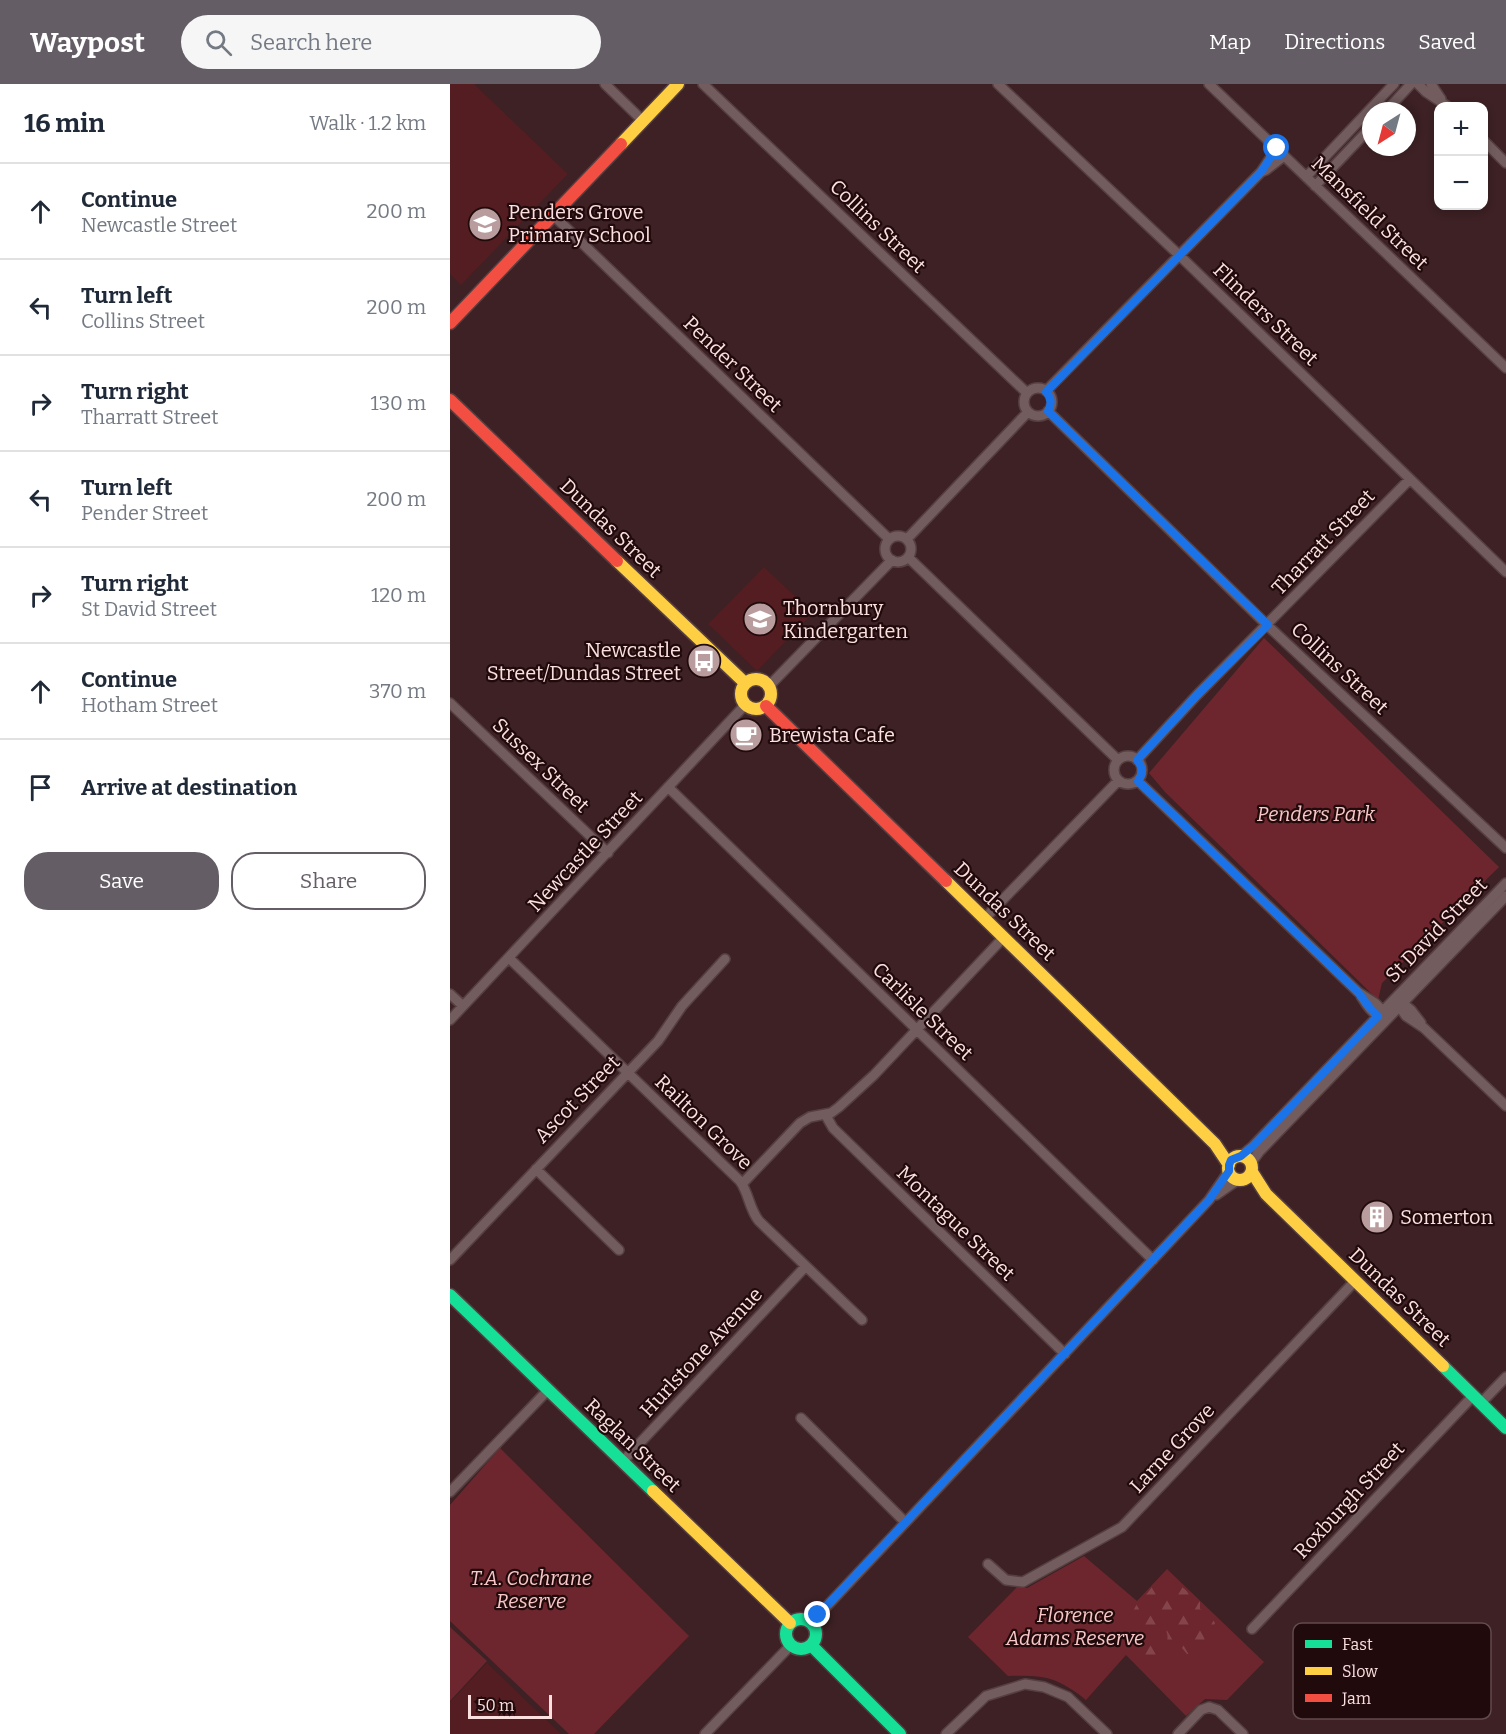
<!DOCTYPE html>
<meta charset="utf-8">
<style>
:root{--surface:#fff;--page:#f6f6f7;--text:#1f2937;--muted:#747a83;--line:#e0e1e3;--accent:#645d65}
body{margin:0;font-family:Bitter,serif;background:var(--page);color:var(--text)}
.controls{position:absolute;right:18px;top:18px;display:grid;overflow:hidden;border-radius:12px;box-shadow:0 3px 9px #0003}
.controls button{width:54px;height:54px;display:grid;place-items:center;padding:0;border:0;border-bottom:2px solid var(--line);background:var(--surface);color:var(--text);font:30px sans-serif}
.compass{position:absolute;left:912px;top:18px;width:54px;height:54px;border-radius:50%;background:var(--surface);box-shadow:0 3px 9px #0003;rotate:216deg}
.scale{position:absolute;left:18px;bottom:15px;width:84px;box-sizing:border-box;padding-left:6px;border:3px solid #fce0e0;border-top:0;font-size:16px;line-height:21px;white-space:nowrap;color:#fce0e0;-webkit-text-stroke:4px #210a0b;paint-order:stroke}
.stop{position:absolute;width:18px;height:18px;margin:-14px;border:4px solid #1a73e8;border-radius:50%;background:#fff}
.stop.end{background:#1a73e8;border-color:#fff;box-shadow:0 2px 6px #0008}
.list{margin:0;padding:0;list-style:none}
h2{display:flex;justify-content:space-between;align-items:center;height:78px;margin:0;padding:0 24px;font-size:26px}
h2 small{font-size:20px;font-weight:400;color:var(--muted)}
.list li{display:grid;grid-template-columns:39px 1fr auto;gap:18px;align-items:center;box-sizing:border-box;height:96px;padding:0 24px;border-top:2px solid var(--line)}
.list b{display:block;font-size:22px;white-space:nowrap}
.list p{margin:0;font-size:20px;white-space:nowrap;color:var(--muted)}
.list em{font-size:20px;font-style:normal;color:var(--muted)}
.actions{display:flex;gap:12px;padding:18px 24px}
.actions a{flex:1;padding:14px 0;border:2px solid var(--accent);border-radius:24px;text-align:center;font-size:21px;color:var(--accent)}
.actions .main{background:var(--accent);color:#fff}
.icon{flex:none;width:33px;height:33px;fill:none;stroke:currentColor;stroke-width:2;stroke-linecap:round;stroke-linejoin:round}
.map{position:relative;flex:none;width:1056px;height:1650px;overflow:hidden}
header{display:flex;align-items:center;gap:36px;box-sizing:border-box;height:84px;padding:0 30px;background:var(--accent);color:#fff}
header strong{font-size:28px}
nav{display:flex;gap:33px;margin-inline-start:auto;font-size:21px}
.search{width:420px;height:54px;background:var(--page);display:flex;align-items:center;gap:15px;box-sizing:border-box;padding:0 21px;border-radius:33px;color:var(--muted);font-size:22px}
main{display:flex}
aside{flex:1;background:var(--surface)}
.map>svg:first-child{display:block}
.built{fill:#531d21}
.green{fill:#6d262d}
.forest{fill:url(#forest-firs)}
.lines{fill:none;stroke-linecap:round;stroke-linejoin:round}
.street-casing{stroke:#563f41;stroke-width:12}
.fast-casing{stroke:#563f41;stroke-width:15}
.slow-casing{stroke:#563f41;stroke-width:15}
.jam-casing{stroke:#563f41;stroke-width:15}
.street{stroke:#725c5e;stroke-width:9}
.fast{stroke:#16e098;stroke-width:12}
.slow{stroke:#ffcf43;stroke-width:12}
.jam{stroke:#f24e42;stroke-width:12}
.route{stroke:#1a73e8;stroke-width:8}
.labels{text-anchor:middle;stroke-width:4.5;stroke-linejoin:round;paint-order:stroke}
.poi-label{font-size:20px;fill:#fce0e0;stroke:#210a0b;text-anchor:start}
.street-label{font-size:20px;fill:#fce0e0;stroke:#210a0b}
.park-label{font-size:20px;font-style:italic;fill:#f9c7c7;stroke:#210a0b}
.key{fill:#210a0b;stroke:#634a4b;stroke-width:1.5}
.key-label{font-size:16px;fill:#fce0e0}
</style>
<header>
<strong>Waypost</strong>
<div class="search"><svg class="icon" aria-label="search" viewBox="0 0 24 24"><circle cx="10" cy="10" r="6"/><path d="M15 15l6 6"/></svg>Search here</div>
<nav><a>Map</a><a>Directions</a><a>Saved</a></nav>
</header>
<main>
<aside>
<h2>16 min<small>Walk · 1.2 km</small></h2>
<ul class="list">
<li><svg class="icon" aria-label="ahead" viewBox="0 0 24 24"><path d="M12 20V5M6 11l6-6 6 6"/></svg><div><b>Continue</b><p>Newcastle Street</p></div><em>200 m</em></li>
<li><svg class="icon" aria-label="left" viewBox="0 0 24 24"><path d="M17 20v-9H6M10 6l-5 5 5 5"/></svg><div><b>Turn left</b><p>Collins Street</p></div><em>200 m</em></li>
<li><svg class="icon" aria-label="right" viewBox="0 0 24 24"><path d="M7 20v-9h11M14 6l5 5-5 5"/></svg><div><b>Turn right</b><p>Tharratt Street</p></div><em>130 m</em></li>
<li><svg class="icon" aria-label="left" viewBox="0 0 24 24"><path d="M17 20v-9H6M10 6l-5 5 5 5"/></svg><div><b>Turn left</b><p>Pender Street</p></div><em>200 m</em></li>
<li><svg class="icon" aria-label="right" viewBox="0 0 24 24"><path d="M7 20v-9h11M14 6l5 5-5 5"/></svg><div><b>Turn right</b><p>St David Street</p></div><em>120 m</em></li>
<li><svg class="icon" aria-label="ahead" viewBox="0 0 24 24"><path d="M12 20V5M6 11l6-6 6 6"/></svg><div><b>Continue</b><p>Hotham Street</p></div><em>370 m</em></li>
<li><svg class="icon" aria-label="arrive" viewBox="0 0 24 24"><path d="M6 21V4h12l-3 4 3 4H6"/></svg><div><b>Arrive at destination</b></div></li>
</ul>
<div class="actions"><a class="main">Save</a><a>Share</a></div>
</aside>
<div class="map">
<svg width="1056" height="1650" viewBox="0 0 1056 1650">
<defs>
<pattern id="forest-firs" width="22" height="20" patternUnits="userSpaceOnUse" patternTransform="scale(1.5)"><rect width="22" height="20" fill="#6d262d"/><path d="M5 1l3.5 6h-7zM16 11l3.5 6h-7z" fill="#83454b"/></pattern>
</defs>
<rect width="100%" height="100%" fill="#3d2124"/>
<path class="built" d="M 0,0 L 24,0 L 118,90 L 11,201 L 0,190 Z
M 314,483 L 363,529 L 307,587 L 258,540 Z
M 37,1579 L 111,1650 L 0,1650 L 0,1618 Z"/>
<path class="green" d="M 814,554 L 1049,783 L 932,899 L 928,916 L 715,708 L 699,689 Z
M 50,1364 L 239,1552 L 144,1650 L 119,1650 L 0,1537 L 0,1421 Z
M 634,1472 L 687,1517 L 717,1485 L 814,1578 L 777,1616 L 755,1615 L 736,1632 L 676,1571 L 636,1616 C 607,1593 595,1591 558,1592 L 518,1553 L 568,1502 L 577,1504 Z
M 0,1543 L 37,1577 L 0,1617 Z"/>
<path class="forest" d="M 714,1496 L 721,1497 L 728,1496 L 732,1503 L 750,1518 L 750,1525 L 759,1530 L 765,1539 L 762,1545 L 756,1544 L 747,1536 L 745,1540 C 752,1548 757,1554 754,1565 L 747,1569 L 737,1570 L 732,1564 L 722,1565 L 716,1560 C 719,1553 718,1547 711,1541 L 707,1545 L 705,1553 L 711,1563 L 709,1578 L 698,1586 L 689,1581 L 684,1572 L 669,1564 L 666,1557 L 676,1553 L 690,1555 L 696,1542 L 683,1528 C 686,1520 689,1518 695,1512 C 702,1504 703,1498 714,1496 Z"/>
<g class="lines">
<g class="street-casing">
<path id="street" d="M 155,0 L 193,37
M 253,0 L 577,309
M 548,0 L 729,171 L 1056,488
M 759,0 L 1056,284
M 968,0 L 976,8 L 997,22
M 981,0 L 991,15
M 936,27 L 961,0
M 1034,57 L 1056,79
M 811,88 L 816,86 L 834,72
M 856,93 L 944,0
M 865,102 L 921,43
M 103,131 L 439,455
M574 318a14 14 0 1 1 28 0a14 14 0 1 1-28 0Z
M 596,307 L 811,88 L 827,64
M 598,327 L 817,541 L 1056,764
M435 465a13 13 0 1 1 26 0a13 13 0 1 1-26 0Z
M 457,455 L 578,328
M 458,473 L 668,676
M 319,602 L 442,476
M 0,619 L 158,769
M664 686a14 14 0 1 1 28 0a14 14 0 1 1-28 0Z
M 687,676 L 747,611 L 960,395
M 688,697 L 908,908 L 925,919 L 933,927 L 935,933
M 218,703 L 703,1176
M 535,834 L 668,697
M 59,874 L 290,1097 C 299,1109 299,1125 309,1137 L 412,1236
M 0,910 L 13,922
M 911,912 C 917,921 922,930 932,934
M 950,917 L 961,926 L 971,939
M 947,919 L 956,932 L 974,944 L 1056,1022
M 0,936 L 295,621
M 375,1030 L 383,1044 L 615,1270
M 791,1072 L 803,1062 L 1056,799
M 801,1079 L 809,1068 L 1056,812
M 86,1085 L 169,1166
M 292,1100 L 350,1039 L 360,1033 L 381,1029 L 389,1023 L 424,991 L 553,854
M 766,1111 L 789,1095
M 0,1176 L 208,957 L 232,922 L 275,875
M 1031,1319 L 1056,1293
M 351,1334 L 455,1438
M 172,1378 L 356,1182
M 0,1408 L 98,1306
M 538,1480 L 556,1496 L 573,1498 L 672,1443 L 905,1197
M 361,1539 L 759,1116 L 779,1087
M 802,1545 L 1023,1312
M 255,1650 L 341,1561
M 496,1650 L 536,1612 L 575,1600 L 594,1603 L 618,1613 L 657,1650
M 728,1650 L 751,1626 L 759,1623 L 768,1626 L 793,1650"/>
</g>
<g class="fast-casing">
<path id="fast" d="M 0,1211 L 203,1407
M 993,1282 L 1056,1344
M336 1550a15 15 0 1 1 30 0a15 15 0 1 1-30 0Z
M 361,1561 L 450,1650"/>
</g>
<g class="slow-casing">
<path id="slow" d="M 171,60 L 228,0
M 167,477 L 295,599
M291 610a15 15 0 1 1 30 0a15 15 0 1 1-30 0Z
M 496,797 L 765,1060 L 779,1081
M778 1084a12 12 0 1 1 24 0a12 12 0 1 1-24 0Z
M 802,1088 L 816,1110 L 993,1282
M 203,1407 L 340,1539"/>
</g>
<g class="jam-casing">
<path id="jam" d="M 0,239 L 171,60
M 0,316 L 167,477
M 316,622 L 496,797"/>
</g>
<use href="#street" class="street"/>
<use href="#fast" class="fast"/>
<use href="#slow" class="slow"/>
<use href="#jam" class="jam"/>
</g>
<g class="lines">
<path class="route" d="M 368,1531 L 759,1116 L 779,1087 L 779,1081 L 781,1076 L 791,1072 L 803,1062 L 928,932 L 920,924 L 908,908 L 688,697 C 693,690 693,683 687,676 L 747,611 L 818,541 L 598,327 C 602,320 602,314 596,308 L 811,88 L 827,64"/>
</g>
<defs>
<g id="school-disc" transform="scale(1.725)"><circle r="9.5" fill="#b99d9e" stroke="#210a0b"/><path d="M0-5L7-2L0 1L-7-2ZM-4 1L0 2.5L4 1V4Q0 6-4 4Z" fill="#fff"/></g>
<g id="bus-disc" transform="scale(1.725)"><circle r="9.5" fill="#b99d9e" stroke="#210a0b"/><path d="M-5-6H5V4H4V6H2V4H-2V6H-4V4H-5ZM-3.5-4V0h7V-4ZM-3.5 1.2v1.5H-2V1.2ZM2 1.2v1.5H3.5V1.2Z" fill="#fff"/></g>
<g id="cafe-disc" transform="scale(1.725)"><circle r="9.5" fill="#b99d9e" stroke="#210a0b"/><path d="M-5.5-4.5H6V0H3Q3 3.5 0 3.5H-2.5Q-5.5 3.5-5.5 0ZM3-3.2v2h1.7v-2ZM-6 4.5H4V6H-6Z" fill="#fff"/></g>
<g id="building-disc" transform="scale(1.725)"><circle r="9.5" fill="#b99d9e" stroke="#210a0b"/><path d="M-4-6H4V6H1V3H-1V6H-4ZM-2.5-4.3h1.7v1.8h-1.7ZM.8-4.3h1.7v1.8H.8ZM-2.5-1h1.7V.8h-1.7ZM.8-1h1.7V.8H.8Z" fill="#fff"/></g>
</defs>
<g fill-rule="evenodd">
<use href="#school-disc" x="35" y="140"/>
<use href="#school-disc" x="310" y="535"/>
<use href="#bus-disc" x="254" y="577"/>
<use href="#cafe-disc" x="296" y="651"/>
<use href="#building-disc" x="927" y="1133"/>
</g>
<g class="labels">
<g class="poi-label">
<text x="58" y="135">Penders Grove<tspan x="58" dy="23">Primary School</tspan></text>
<text x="333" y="531">Thornbury<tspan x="333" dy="23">Kindergarten</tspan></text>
<text x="231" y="573" text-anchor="end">Newcastle<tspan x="231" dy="23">Street/Dundas Street</tspan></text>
<text x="319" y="658">Brewista Cafe</text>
<text x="950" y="1140">Somerton</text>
</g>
<g class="street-label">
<text transform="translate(920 129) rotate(44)" y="7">Mansfield Street</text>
<text transform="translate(428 142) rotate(44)" y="7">Collins Street</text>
<text transform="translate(816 230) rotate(44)" y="7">Flinders Street</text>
<text transform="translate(283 280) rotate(44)" y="7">Pender Street</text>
<text transform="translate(161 444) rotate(44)" y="7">Dundas Street</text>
<text transform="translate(873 458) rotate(-46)" y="7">Tharratt Street</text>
<text transform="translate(890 584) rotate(43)" y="7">Collins Street</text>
<text transform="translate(91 681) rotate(44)" y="7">Sussex Street</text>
<text transform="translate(135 767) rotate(-47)" y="7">Newcastle Street</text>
<text transform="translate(555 827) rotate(44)" y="7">Dundas Street</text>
<text transform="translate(986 846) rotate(-46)" y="7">St David Street</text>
<text transform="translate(473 927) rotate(44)" y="7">Carlisle Street</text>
<text transform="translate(127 1015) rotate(-46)" y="7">Ascot Street</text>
<text transform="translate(254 1038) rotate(44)" y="7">Railton Grove</text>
<text transform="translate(506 1139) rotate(44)" y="7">Montague Street</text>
<text transform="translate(950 1213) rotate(44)" y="7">Dundas Street</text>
<text transform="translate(251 1268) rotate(-47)" y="7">Hurlstone Avenue</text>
<text transform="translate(183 1361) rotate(44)" y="7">Raglan Street</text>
<text transform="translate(722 1364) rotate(-47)" y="7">Larne Grove</text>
<text transform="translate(899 1416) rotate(-47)" y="7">Roxburgh Street</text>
</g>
<g class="park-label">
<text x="866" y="737">Penders Park</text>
<text x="81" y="1501">T.A. Cochrane<tspan x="81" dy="23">Reserve</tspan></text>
<text x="625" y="1538">Florence<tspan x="625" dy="23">Adams Reserve</tspan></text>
</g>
</g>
<rect x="843" y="1539" width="198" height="96" rx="9" class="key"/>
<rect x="855" y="1556" width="27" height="8" fill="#16e098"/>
<rect x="855" y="1583" width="27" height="8" fill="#ffcf43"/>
<rect x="855" y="1610" width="27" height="8" fill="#f24e42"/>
<g class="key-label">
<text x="892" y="1566">Fast</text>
<text x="892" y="1593">Slow</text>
<text x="892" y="1620">Jam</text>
</g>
</svg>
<div class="controls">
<button>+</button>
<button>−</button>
</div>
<svg class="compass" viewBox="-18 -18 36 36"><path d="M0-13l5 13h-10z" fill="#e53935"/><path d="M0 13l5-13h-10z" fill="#747a83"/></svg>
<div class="scale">50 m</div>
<div class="stop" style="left:827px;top:64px"></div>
<div class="stop end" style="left:368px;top:1531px"></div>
</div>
</main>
